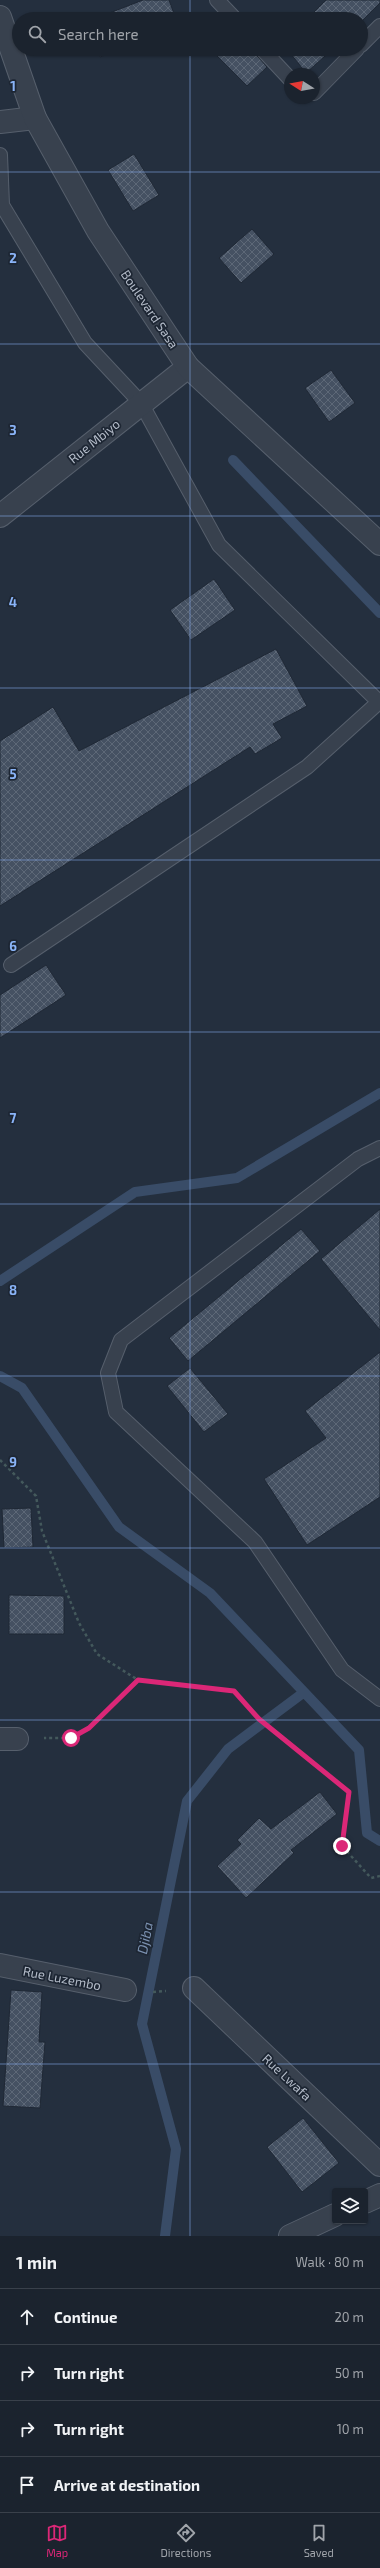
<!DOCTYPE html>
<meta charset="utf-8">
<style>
:root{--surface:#1b232e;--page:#282f3a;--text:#f1f3f6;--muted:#a0a4aa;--line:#39404a;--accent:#db2777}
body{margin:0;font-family:"Exo 2",sans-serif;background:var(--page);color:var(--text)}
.controls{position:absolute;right:12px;bottom:12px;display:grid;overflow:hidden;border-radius:4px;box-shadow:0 1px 3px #0004}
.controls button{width:36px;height:36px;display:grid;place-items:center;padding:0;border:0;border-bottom:1px solid var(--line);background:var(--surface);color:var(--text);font:20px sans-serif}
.compass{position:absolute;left:284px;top:68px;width:36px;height:36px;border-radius:50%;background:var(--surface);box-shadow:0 1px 3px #0004;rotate:281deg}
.stop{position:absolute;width:12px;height:12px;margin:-9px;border:3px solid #db2777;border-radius:50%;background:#fff}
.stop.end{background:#db2777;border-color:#fff;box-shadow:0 1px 4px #0008}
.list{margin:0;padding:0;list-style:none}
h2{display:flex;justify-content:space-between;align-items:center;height:52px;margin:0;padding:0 16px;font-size:17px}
h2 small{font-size:13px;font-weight:400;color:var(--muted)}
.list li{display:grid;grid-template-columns:26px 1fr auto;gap:12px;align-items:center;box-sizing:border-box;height:56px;padding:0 16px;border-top:1px solid var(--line)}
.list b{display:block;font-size:15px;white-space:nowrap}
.list em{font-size:13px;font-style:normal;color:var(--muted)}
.icon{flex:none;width:22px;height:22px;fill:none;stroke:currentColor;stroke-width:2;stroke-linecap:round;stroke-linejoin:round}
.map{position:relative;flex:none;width:380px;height:2236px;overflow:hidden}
.search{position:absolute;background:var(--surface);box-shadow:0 1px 3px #0004;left:12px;right:12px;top:12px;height:44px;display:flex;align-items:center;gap:10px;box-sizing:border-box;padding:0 14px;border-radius:22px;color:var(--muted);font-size:15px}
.sheet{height:276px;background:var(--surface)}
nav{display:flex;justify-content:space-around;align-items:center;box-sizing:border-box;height:56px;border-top:1px solid var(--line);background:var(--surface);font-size:11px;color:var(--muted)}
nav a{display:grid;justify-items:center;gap:2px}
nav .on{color:var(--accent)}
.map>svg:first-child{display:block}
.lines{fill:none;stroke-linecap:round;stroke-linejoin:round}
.stream{stroke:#394c67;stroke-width:10}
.building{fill:url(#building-cross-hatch);stroke:#1f2835}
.service-casing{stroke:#565f6c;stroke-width:16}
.minor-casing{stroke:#565f6c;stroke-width:24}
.tertiary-casing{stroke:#565f6c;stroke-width:24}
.path{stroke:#44595c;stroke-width:2.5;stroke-dasharray:3 3;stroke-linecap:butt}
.service{stroke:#38414e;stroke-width:14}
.minor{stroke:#38414e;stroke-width:22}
.tertiary{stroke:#38414e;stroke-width:22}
.route{stroke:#db2777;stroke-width:5}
.grid{fill:none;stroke:#8ab4f8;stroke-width:1;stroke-opacity:0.55}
.labels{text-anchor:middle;stroke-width:3.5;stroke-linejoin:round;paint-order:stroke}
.street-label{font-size:13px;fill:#b4bcc9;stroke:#1d2633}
.water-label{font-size:14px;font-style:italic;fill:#7c92b1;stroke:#1d2633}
.grid-label{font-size:13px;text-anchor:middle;font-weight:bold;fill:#8ab4f8;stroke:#1d2633;stroke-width:3.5;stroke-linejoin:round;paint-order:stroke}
</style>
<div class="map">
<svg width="380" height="2236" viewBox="0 0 380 2236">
<defs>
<pattern id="building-cross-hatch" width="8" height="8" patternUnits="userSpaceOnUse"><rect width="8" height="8" fill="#455162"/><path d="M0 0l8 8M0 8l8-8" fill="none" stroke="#5d6877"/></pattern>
</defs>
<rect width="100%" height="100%" fill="#242f3e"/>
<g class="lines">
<path class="stream" d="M 233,460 L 380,613
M 0,1281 L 135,1192 L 237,1178 L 380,1093
M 0,1376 L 22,1388 L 119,1527 L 210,1593 L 359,1750 L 367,1833 L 380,1841
M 165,2236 L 176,2149 L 142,2024 L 187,1801 L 228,1749 L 303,1693"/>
</g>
<path class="building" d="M 143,0 L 169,0 L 176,19 L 94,19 Z
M 326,0 L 380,0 L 380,3 L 361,22 L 361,19 L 307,19 Z
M 96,49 L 121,49 L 100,57 Z
M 210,49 L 254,49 L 256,55 L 267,67 L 247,86 Z
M 287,49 L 333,49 L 306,73 Z
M 134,154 L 159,195 L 133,211 L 108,170 Z
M 252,229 L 274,254 L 241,283 L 219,258 Z
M 331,370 L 355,403 L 329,422 L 305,388 Z
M 214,579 L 235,610 L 191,640 L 170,610 Z
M 276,649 L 307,706 L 273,724 L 282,738 L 255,754 L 250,747 L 0,906 L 0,741 L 53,707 L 79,751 Z
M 46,965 L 66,995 L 0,1038 L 0,995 Z
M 380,1209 L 380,1330 L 321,1259 Z
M 301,1229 L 320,1251 L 188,1361 L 169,1338 Z
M 380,1352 L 380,1497 L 307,1545 L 264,1479 L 326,1438 L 305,1411 Z
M 190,1368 L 228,1414 L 204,1432 L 167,1386 Z
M 31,1508 L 33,1547 L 4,1548 L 2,1509 Z
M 9,1595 L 64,1596 L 64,1634 L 9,1634 Z
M 320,1792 L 337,1814 L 291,1850 L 294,1853 L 246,1898 L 217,1866 L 241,1844 L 237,1840 L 259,1818 L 271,1829 Z
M 11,1990 L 42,1992 L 39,2042 L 45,2042 L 40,2108 L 3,2106 Z
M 303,2118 L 339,2163 L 302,2192 L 267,2147 Z"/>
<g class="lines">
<g class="service-casing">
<path id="service" d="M 217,0 L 235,19
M 361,45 L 380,26
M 262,49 L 290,79
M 314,93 L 357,49
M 0,155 L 2,205 L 85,343 L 141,403 L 219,545 L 380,703
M 11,965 L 307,767 L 379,702
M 380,1148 L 358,1159 L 121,1340 L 108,1373 L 116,1412 L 255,1542 L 342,1670 L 380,1699"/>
</g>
<g class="minor-casing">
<path id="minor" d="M 0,122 L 35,118
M 0,516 L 188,367
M 0,1739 L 17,1739
M 0,1965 L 125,1990
M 194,1988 L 380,2165
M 365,2202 L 380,2195
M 290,2236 L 335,2215"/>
</g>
<g class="tertiary-casing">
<path id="tertiary" d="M 0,17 L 35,118 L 98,231 L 188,367 L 380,544"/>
</g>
<path class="path" d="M 0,1460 L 36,1496 L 42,1531 L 79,1623 L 97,1654 L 138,1680 L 89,1728 L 71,1738 L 44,1738
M 138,1680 L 234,1691 L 259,1719 L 349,1792 L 342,1846 L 371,1878 L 380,1876
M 153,1992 L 166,1991"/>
<use href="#service" class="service"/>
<use href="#minor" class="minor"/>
<use href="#tertiary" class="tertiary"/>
</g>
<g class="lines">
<path class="route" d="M 71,1738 L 89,1728 L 138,1680 L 234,1691 L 259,1719 L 349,1792 L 342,1846"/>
</g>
<path class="grid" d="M 190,0 L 190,19M 190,49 L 190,2236M 0,172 L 380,172M 0,344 L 380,344M 0,516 L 380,516M 0,688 L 380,688M 0,860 L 380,860M 0,1032 L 380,1032M 0,1204 L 380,1204M 0,1376 L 380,1376M 0,1548 L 380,1548M 0,1720 L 380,1720M 0,1892 L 380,1892M 0,2064 L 380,2064"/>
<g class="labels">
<g class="street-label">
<text transform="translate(150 309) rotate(56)" y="5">Boulevard Sasa</text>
<text transform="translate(94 441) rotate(-39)" y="5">Rue Mbiyo</text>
<text transform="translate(62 1978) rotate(11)" y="5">Rue Luzembo</text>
<text transform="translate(287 2077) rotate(43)" y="5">Rue Lwafa</text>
</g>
<g class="water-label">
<text transform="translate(145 1938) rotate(-79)" y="5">Djiba</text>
</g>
</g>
<g class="grid-label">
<text x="13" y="91">1</text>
<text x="13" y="263">2</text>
<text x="13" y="435">3</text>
<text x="13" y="607">4</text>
<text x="13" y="779">5</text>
<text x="13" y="951">6</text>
<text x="13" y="1123">7</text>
<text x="13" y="1295">8</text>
<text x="13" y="1467">9</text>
</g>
</svg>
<div class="controls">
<button><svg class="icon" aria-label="layers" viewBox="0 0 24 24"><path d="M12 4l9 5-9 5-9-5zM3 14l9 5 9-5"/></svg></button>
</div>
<svg class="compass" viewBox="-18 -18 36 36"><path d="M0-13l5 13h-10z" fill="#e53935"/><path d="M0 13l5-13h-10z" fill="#a0a4aa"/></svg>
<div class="stop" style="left:71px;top:1738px"></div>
<div class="stop end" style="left:342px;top:1846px"></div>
<div class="search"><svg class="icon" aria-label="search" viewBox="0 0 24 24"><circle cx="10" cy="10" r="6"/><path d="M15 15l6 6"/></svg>Search here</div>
</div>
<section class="sheet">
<h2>1 min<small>Walk · 80 m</small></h2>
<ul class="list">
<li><svg class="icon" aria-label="ahead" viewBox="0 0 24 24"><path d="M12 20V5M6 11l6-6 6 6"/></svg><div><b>Continue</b></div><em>20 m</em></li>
<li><svg class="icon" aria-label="right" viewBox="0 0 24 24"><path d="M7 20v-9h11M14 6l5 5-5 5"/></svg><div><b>Turn right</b></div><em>50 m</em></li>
<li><svg class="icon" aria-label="right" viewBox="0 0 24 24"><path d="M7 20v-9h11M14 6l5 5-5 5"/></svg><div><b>Turn right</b></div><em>10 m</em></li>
<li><svg class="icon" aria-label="arrive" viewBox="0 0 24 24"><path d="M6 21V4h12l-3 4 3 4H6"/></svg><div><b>Arrive at destination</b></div></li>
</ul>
</section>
<nav>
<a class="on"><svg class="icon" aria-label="map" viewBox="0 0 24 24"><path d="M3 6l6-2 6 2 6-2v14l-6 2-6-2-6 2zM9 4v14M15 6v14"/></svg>Map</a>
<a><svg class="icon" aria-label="directions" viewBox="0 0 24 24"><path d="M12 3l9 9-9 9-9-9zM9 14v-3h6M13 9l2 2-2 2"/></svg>Directions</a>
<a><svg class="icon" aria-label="saved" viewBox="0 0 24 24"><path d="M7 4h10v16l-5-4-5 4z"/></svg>Saved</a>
</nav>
